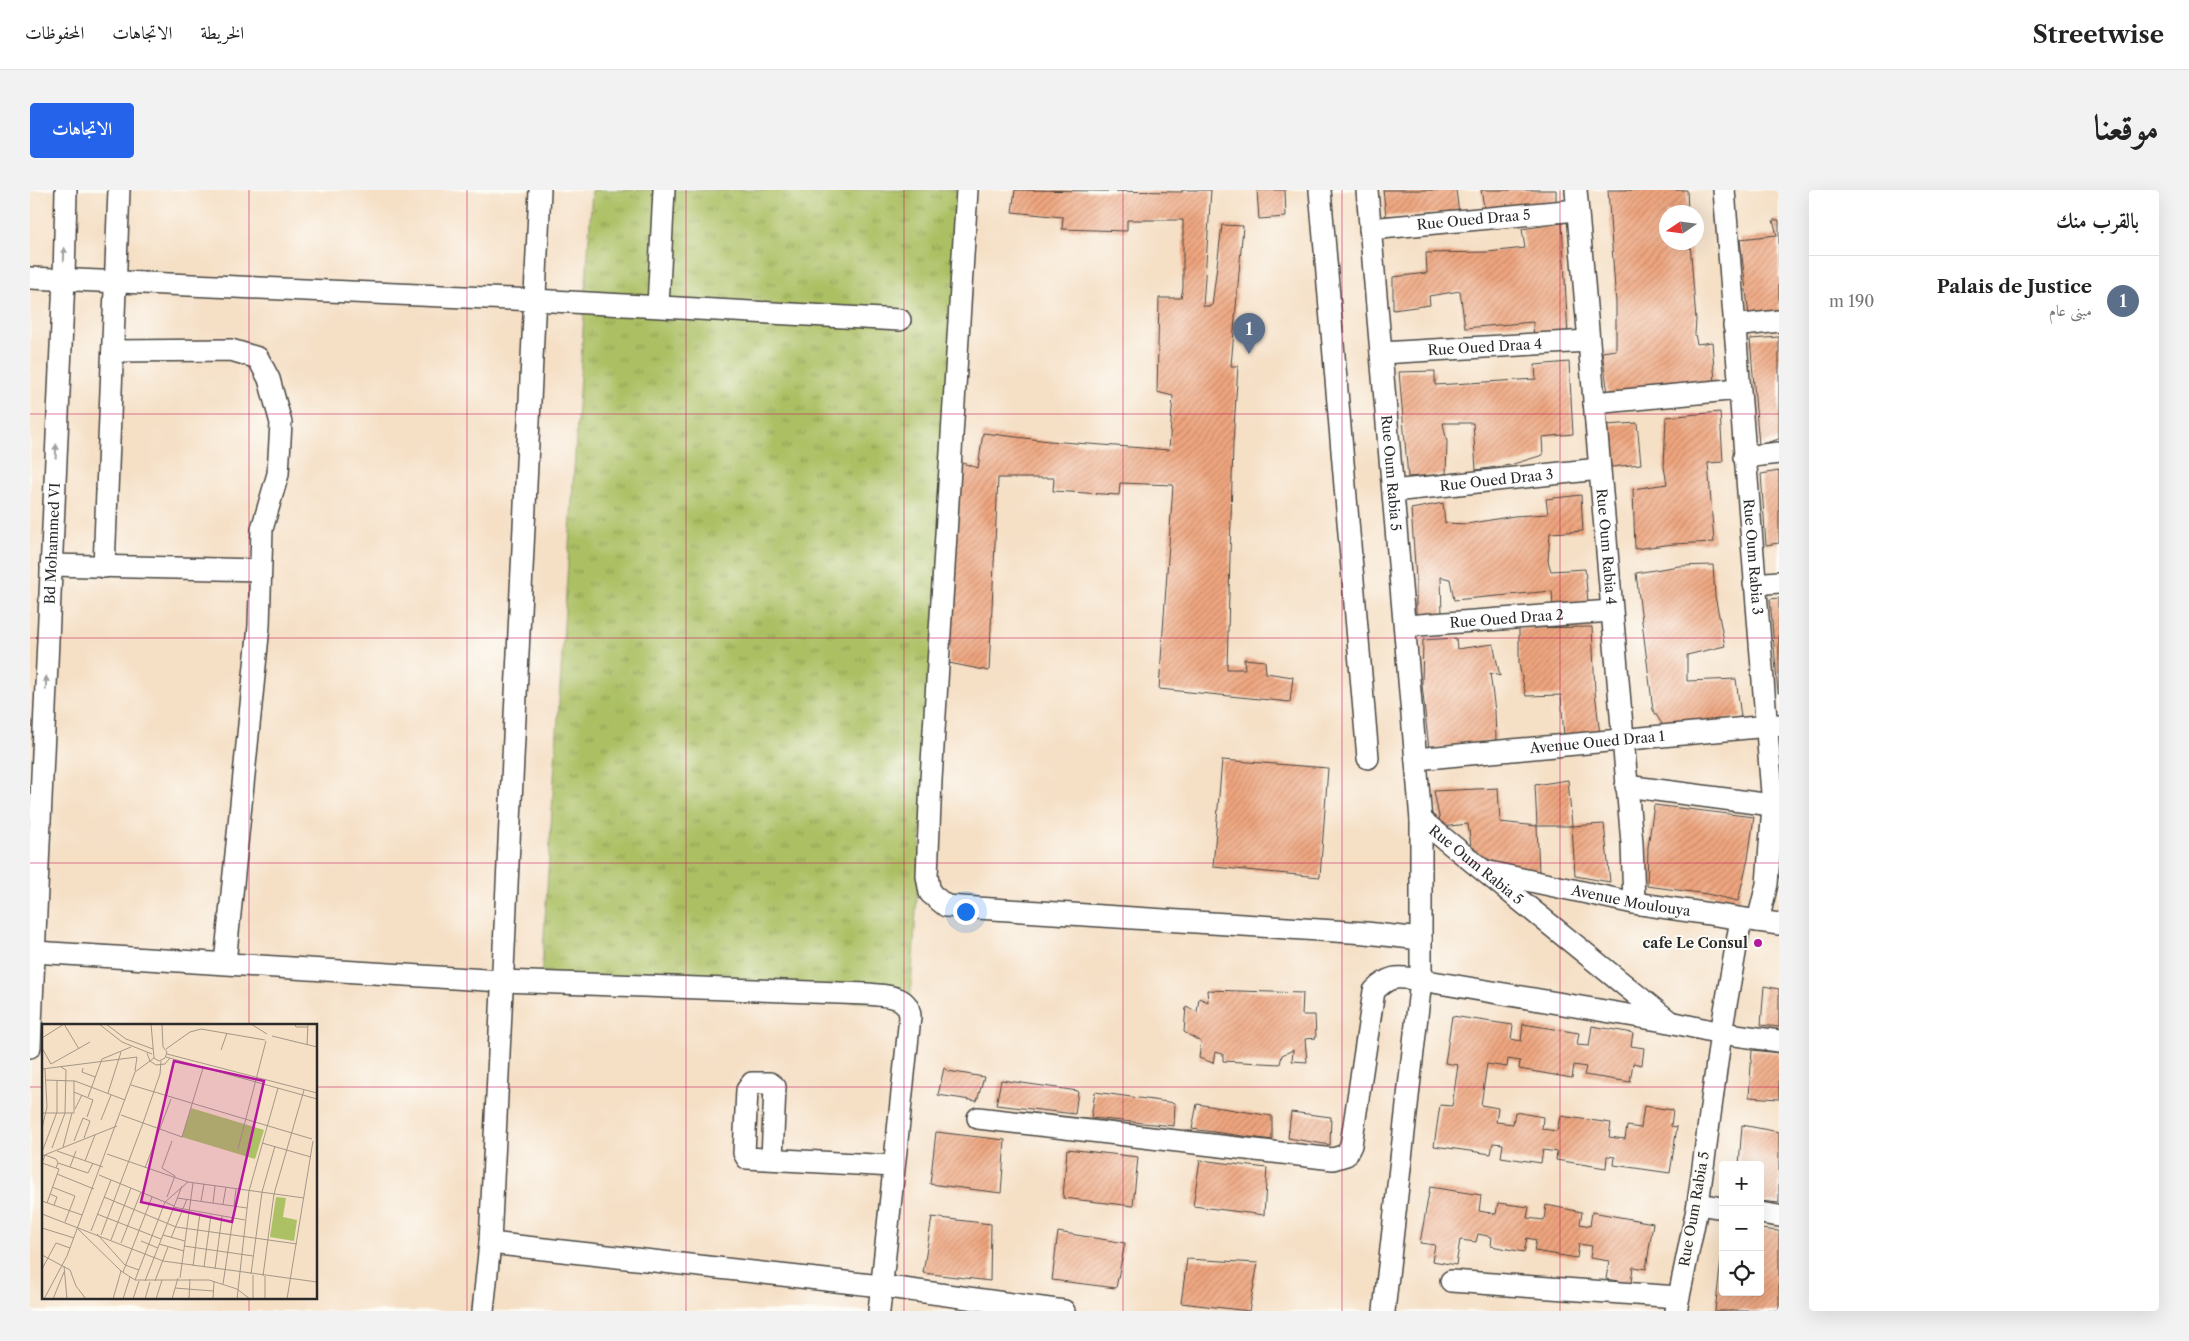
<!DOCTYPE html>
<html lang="ar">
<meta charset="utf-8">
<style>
:root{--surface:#fff;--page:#f2f2f2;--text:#222;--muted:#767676;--line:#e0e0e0;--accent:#2563eb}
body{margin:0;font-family:"Libre Caslon Text",Amiri,serif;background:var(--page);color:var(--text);direction:rtl}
.controls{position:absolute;right:15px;bottom:15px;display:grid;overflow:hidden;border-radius:5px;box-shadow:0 5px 20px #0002}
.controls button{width:45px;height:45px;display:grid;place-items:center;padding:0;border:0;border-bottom:1px solid var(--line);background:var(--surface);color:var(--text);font:25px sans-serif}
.compass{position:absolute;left:1629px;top:15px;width:45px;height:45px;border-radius:50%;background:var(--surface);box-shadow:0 5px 20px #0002;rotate:257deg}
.you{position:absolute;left:935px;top:721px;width:18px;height:18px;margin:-12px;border:4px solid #fff;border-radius:50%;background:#1a73e8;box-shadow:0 0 0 8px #1a73e833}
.badge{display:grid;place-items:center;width:32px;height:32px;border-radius:50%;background:var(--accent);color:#fff;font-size:16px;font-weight:700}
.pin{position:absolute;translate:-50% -41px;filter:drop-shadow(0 1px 2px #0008)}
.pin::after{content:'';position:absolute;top:26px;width:18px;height:15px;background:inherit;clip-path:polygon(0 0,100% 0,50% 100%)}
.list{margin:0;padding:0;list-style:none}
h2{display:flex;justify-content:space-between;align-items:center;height:65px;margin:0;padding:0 20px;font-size:21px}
h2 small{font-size:16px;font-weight:400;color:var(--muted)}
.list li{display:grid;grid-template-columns:32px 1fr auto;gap:15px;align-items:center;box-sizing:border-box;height:90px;padding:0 20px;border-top:1px solid var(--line)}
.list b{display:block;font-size:19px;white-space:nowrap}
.list p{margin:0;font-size:16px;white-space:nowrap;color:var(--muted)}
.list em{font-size:16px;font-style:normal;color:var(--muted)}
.icon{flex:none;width:28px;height:28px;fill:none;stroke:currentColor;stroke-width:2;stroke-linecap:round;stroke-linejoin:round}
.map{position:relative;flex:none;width:1749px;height:1121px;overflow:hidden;direction:ltr;border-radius:5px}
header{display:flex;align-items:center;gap:30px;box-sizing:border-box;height:70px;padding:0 25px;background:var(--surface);border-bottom:1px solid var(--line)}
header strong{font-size:24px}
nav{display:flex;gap:28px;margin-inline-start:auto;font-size:18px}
.intro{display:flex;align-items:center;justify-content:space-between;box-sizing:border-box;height:120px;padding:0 30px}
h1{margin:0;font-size:35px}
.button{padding:12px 22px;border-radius:5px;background:var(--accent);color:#fff;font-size:18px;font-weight:700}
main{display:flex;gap:30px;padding:0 30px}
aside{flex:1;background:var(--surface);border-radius:5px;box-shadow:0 5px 20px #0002}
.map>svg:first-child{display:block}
.park{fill:url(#park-tufts);stroke:#6c7648}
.building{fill:url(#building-hatch)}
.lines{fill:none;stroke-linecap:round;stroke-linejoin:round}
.minor-casing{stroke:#494642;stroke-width:24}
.minor{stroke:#fff;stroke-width:21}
.oneway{fill:#a0a0a0}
.grid{fill:none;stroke:#c2185b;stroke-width:1;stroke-opacity:0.55}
.poi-dot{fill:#b5179e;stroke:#fdfcf7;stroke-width:2}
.labels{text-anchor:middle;stroke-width:4;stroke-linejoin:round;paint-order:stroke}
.street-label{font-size:14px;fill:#2b2b2b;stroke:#fdfcf7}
.poi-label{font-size:14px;font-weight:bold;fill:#2b2b2b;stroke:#fdfcf7;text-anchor:end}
.inset-road{fill:none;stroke:#a49787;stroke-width:1}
.view{fill:#b5179e;fill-opacity:0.15;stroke:#b5179e;stroke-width:2.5}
.inset-edge{fill:none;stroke:#2b2b2b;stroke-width:2.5}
</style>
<header>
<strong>Streetwise</strong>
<nav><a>الخريطة</a><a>الاتجاهات</a><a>المحفوظات</a></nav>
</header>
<div class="intro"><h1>موقعنا</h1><a class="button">الاتجاهات</a></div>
<main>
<aside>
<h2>بالقرب منك<small></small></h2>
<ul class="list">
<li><span class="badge" style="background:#5c6f8a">1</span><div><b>Palais de Justice</b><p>مبنى عام</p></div><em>190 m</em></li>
</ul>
</aside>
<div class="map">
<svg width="1749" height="1121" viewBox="0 0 1749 1121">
<defs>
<pattern id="park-tufts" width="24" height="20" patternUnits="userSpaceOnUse" patternTransform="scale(1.25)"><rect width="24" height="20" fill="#acc064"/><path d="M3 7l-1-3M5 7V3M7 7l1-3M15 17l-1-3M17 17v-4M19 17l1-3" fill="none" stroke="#8c9c53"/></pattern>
<pattern id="building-hatch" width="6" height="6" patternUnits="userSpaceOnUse" patternTransform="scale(1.25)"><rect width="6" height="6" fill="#efa67f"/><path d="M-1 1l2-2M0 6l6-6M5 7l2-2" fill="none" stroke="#c28768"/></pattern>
</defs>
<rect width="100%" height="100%" fill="#fdfcf7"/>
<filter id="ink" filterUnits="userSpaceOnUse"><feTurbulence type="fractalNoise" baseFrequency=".02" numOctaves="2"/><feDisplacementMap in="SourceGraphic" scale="10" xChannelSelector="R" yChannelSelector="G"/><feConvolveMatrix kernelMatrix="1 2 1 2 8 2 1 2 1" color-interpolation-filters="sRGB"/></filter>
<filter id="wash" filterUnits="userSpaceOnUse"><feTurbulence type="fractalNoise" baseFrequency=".0096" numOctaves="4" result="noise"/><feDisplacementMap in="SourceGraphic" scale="20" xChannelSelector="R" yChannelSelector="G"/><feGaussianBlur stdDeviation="1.12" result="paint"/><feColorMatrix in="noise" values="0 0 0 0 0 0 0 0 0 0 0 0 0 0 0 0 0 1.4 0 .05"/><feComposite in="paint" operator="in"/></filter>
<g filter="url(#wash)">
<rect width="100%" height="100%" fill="#f5dfc5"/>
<path class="park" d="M 562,0 L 932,0 L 880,815 L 511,791 Z"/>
<g id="blocks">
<path class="building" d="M 985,0 L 1152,2 L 1152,0 L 1181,0 L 1173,116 L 1182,116 L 1192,35 L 1213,36 L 1201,176 L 1208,176 L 1203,253 L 1197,479 L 1215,479 L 1214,469 L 1235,471 L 1236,483 L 1263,487 L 1260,512 L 1129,499 L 1143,295 L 1090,293 L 1089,305 L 1023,301 L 1024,288 L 968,288 L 959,481 L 919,473 L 923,270 L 948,278 L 953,243 L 1019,251 L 1139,260 L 1143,206 L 1127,202 L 1129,108 L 1151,108 L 1153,98 L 1153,30 L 1097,30 L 1097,41 L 1032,39 L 1033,27 L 982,22 Z
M 1227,0 L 1255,0 L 1256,27 L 1229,29 Z
M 1353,0 L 1426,0 L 1429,23 L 1356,26 Z
M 1451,0 L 1526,0 L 1526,11 L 1455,22 Z
M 1578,0 L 1657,0 L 1658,22 L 1636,22 L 1636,52 L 1660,52 L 1666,130 L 1665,144 L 1667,154 L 1682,152 L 1685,193 L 1579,210 L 1572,162 L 1586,160 L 1586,113 Z
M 1743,30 L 1749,30 L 1749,124 L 1719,126 L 1710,49 L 1747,45 Z
M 1532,33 L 1538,147 L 1504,152 L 1503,132 L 1435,138 L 1430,101 L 1399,106 L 1400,115 L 1363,120 L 1363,87 L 1397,83 L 1396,63 L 1458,62 L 1495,58 L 1492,39 Z
M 1749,147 L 1749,249 L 1729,255 L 1720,149 Z
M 1539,172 L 1543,244 L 1512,247 L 1513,265 L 1480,275 L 1446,280 L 1443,233 L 1413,233 L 1417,252 L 1416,284 L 1378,287 L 1369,182 L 1405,181 L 1405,195 L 1506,189 L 1505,175 Z
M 1690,222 L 1693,272 L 1678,273 L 1684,352 L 1643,354 L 1605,359 L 1603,299 L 1637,294 L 1634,277 L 1636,227 Z
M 1607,233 L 1611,274 L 1581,277 L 1576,235 Z
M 1749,281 L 1749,353 L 1736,355 L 1731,284 Z
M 1551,305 L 1553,341 L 1520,343 L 1518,371 L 1521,381 L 1555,379 L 1558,412 L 1523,418 L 1522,401 L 1424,410 L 1420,389 L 1411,387 L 1412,426 L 1386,427 L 1386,388 L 1381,319 L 1413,313 L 1415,333 L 1437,334 L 1484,326 L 1518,324 L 1516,309 Z
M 1683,375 L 1685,406 L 1695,456 L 1657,465 L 1657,491 L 1706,489 L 1711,527 L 1664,535 L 1634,537 L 1623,520 L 1606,383 L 1649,376 Z
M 1749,408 L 1749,503 L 1748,503 L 1740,409 Z
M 1562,437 L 1565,502 L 1570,545 L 1534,547 L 1531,505 L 1496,506 L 1489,474 L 1489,438 Z
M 1426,448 L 1427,459 L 1463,454 L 1470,486 L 1460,483 L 1465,521 L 1466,550 L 1399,560 L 1392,494 L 1393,450 Z
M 1192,570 L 1298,578 L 1290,687 L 1183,677 Z
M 1538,590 L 1542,636 L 1507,636 L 1509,683 L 1476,676 L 1442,663 L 1438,634 L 1411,637 L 1404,601 L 1468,598 L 1470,632 L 1507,636 L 1505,595 Z
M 1624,615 L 1724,627 L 1718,669 L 1708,711 L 1677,704 L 1617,696 L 1618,657 Z
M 1574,634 L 1580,692 L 1545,686 L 1542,636 Z
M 1734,796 L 1749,799 L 1749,837 L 1731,835 Z
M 1177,800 L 1273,803 L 1272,825 L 1285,825 L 1286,848 L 1275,849 L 1277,872 L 1262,871 L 1263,860 L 1252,865 L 1250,874 L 1193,871 L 1193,864 L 1185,862 L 1183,873 L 1169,868 L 1171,852 L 1154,842 L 1156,817 L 1167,822 L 1169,808 L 1178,812 Z
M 1422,826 L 1483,835 L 1481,849 L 1491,851 L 1493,834 L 1549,843 L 1547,855 L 1559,856 L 1562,836 L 1603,843 L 1601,856 L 1614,858 L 1612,875 L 1603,873 L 1600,892 L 1554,885 L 1556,877 L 1544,875 L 1542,888 L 1489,879 L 1490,871 L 1478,869 L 1477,877 L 1457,874 L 1451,915 L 1468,918 L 1466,932 L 1483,934 L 1485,922 L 1513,927 L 1512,939 L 1527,941 L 1530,926 L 1581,933 L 1579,947 L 1595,949 L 1597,936 L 1611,938 L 1614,916 L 1643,920 L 1641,936 L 1647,937 L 1640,983 L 1584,975 L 1585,967 L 1577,966 L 1576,978 L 1526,970 L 1527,962 L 1513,960 L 1511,973 L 1471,967 L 1473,954 L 1463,953 L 1461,964 L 1404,956 L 1410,915 L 1422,916 L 1428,875 L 1415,873 Z
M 1722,860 L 1749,863 L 1749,909 L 1719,907 Z
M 914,878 L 918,881 L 954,887 L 947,911 L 908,905 Z
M 971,890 L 1048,901 L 1045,924 L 966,915 Z
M 1065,902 L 1145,913 L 1144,936 L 1061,928 Z
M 1167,914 L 1242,926 L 1242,950 L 1162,939 Z
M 1261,922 L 1301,927 L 1300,955 L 1258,948 Z
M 1712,935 L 1749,942 L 1749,1013 L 1730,1011 L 1730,975 L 1709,975 Z
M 906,942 L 975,950 L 971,1003 L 900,994 Z
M 1037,959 L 1108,967 L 1103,1016 L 1033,1008 Z
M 1170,970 L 1237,978 L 1234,1025 L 1163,1016 Z
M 1400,997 L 1451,1005 L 1449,1021 L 1466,1024 L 1468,1013 L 1499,1017 L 1497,1028 L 1514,1030 L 1516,1015 L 1552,1022 L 1550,1034 L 1560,1036 L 1562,1022 L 1623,1033 L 1616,1079 L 1603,1077 L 1601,1093 L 1576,1089 L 1579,1071 L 1560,1068 L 1562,1056 L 1549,1054 L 1547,1068 L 1504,1061 L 1506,1050 L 1497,1048 L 1494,1062 L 1461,1056 L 1462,1047 L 1448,1044 L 1446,1052 L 1430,1050 L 1426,1075 L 1402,1071 L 1405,1055 L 1390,1053 Z
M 902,1027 L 961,1034 L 960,1091 L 893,1083 Z
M 1730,1039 L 1749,1041 L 1749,1121 L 1685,1121 L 1692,1062 L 1693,1102 L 1730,1102 Z
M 1028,1042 L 1095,1053 L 1086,1098 L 1022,1090 Z
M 1157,1069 L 1228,1073 L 1219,1121 L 1151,1113 Z"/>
</g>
</g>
<g filter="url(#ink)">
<use href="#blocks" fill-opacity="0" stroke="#494642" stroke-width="1"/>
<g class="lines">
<g class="minor-casing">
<g id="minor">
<path d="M 937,0 L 901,590 L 897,686 L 900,703 L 916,716 L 1336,743 L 1391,749"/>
<path d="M 1290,0 L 1338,568"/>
<path id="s1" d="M 1337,0 L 1391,630 L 1391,790 L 1354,1121"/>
<path id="s2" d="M 1546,0 L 1602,653 L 1604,713"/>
<path id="s3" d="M 1694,0 L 1743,616 L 1737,694 L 1728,731"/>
<path id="s4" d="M 1340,39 L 1547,20"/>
<path d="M 0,88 L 504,110 L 870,130"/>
<path d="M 628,116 L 634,0"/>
<path d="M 1704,136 L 1749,131"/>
<path d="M 83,161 L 201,160 L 228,168 L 239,189 L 251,233 L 248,284 L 232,339 L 229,436 L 195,773"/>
<path id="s5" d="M 1351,163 L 1558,151"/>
<path d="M 1564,213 L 1709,199"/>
<path d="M 1714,267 L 1749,263"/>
<path id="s6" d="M 1363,301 L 1569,279"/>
<path d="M 21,375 L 229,380"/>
<path d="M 74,377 L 89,0"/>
<path d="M 1724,394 L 1749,392"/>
<path id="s7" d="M 1375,436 L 1581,421"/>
<path id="s8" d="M 1386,569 L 1749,535"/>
<path d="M 1596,596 L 1749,616"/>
<path id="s9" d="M 1391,630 L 1640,832 L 1691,843 L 1668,1014 L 1646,1121"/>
<path id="s10" d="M 1459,682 L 1604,713 L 1749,734"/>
<path d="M 1711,729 L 1691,843 L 1749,851"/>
<path d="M 4,762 L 472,791 L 837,804 C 855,806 879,804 880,827 L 849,1121"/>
<path id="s11" d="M 0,857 L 34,89 L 36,0"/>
<path d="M 948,928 L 1303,969 L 1316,965 L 1321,955 L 1344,801 C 1361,784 1368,787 1391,790 L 1640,832"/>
<path d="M 742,969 L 745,897 L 740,893 L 722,893 L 717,900 L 714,963 L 717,968 L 863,976"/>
<path d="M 1668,1014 L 1693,1018"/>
<path d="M 1730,1023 L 1749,1026"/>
<path d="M 460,1053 L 851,1096 L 1034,1121"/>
<path d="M 1421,1091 L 1648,1107"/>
<path d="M 453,1121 L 460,1053 L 510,0"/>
</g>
</g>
<use href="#minor" class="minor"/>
</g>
<defs><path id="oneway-solid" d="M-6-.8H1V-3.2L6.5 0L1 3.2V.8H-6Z" transform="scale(1.25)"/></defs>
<g class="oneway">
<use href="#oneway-solid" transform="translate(34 64) rotate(-89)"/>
<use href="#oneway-solid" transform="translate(26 261) rotate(-87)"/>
<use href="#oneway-solid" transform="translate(16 493) rotate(-88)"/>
</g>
</g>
<path class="grid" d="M 219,0 L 219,835M 437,0 L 437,1121M 656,0 L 656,1121M 874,0 L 874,1121M 1093,0 L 1093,1121M 1312,0 L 1312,1121M 1530,0 L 1530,1121M 0,224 L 1749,224M 0,448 L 1749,448M 0,673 L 1749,673M 0,897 L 14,897M 286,897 L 1749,897M 219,1107 L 219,1121"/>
<circle class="poi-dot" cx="1728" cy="753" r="5"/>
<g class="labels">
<g class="street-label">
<text dy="5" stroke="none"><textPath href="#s4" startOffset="104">Rue Oued Draa 5</textPath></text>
<text dy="5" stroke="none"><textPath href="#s5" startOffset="104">Rue Oued Draa 4</textPath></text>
<text dy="5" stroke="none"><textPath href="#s1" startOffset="284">Rue Oum Rabia 5</textPath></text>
<text dy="5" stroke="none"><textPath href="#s6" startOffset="104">Rue Oued Draa 3</textPath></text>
<text dy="5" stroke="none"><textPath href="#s11" startOffset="504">Bd Mohammed VI</textPath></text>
<text dy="5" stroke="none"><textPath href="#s2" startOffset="358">Rue Oum Rabia 4</textPath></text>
<text dy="5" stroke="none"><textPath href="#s3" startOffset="368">Rue Oum Rabia 3</textPath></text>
<text dy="5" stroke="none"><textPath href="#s7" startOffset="102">Rue Oued Draa 2</textPath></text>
<text dy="5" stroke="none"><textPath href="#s8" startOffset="182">Avenue Oued Draa 1</textPath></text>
<text dy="5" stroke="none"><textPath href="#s9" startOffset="71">Rue Oum Rabia 5</textPath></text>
<text dy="5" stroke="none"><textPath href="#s10" startOffset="145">Avenue Moulouya</textPath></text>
<text transform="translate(1664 1019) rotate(-80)" y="5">Rue Oum Rabia 5</text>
</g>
<g class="poi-label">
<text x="1718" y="758">cafe Le Consul</text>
</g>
</g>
<g transform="translate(12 834)">
<rect width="275" height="275" fill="#f5dfc5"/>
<path d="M 149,84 L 222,106 L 213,135 L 140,113 Z" fill="#acc064"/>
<path d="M 234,173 L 244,174 L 241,193 L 255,196 L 252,217 L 228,213 Z" fill="#acc064"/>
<path class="inset-road" d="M 57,0 L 80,18 L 110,30M 64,0 L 84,15 L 111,25M 109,0 L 112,34M 120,0 L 121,23M 209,0 L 225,10M 253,0 L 254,3 L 266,3M 230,12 L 275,23M 0,14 L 22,0 L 37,25M 265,21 L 266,0M 0,24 L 9,40 L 48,18M 124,25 L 148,8 L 159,5 L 223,16M 179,26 L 185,9M 105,29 L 108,37 L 114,41 L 123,40 L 128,34M 125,30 L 275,69M 124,33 L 275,75M 112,34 L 117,37 L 123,34 L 125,28 L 121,23M 41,44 L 40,48 L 53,53M 0,45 L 95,33 L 93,47M 3,56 L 33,57 L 83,76M 89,61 L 270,115M 32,68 L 51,76 L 45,93M 66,69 L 79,28M 46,73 L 60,35 L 89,23M 33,85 L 40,71M 0,89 L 32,89 L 32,57M 79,91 L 140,113 L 161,44M 59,96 L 69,71M 0,104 L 5,83 L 3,45M 32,117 L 41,94 L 48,97 L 42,114M 220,119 L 269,133M 21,123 L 30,89M 10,124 L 23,89 L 24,46 L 19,43M 196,125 L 224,17M 15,127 L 61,143M 0,128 L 15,88 L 15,57M 65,130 L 146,158 L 262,174M 0,132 L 75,102M 43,137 L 53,111M 0,139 L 17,145 L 5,179M 0,139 L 3,131 L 14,135 L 16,139M 28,143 L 34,127M 14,144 L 16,139 L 46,149 L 51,139M 103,144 L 129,75M 15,150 L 52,165M 57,151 L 123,178 L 146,158M 10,163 L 33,172 L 23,198M 8,170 L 15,173 L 12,181M 62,173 L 134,203 L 255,220M 125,173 L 133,152 L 120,144 L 130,117M 135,174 L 205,184M 0,177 L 40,191M 159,177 L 162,160M 171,179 L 173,162M 181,180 L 184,163M 192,182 L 194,165M 131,183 L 203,196M 0,190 L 121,237 L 275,258M 55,190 L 119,215M 0,204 L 32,214M 36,205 L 79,247 L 93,256 L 167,256 L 195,265 L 208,275M 49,207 L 69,156M 55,210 L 83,241 L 97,246M 59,211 L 101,99 L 118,50 L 119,37M 121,211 L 143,217M 129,214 L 145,175M 69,216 L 89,164M 99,217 L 116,224M 79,219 L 99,168M 117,220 L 142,227M 142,222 L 211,232M 0,231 L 28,246 L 34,262 L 44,275M 22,242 L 25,275M 151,242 L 158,189M 162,243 L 169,191M 0,245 L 14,219 L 28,224M 173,245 L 180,192M 81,248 L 110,173M 209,250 L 220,168 L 233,122M 221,252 L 232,170 L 262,66M 223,252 L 223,275M 138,254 L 151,159M 93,256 L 123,178 L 132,182M 103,257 L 140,162M 113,257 L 126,223M 181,260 L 191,194M 133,264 L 171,267M 2,275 L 25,232 L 93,48 L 112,34M 11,275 L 22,248M 71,275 L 79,247M 81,275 L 88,253M 91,275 L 97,257M 103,275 L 108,258M 114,275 L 120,256M 130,275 L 136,254M 147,275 L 148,255M 171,275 L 172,257M 195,275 L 207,167 L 236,64M 211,275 L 211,251M 245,275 L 271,117"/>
<path class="view" d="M 132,37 L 222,57 L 190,198 L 99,178 Z"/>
<rect width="275" height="275" class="inset-edge"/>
</g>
</svg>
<div class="controls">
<button>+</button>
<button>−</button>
<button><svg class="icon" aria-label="locate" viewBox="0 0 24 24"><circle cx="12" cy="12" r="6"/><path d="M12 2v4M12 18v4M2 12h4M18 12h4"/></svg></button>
</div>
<svg class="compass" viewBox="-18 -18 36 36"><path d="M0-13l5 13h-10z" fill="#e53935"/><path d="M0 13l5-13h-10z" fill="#767676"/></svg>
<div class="you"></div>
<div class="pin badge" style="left:1219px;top:164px;background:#5c6f8a">1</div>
</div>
</main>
